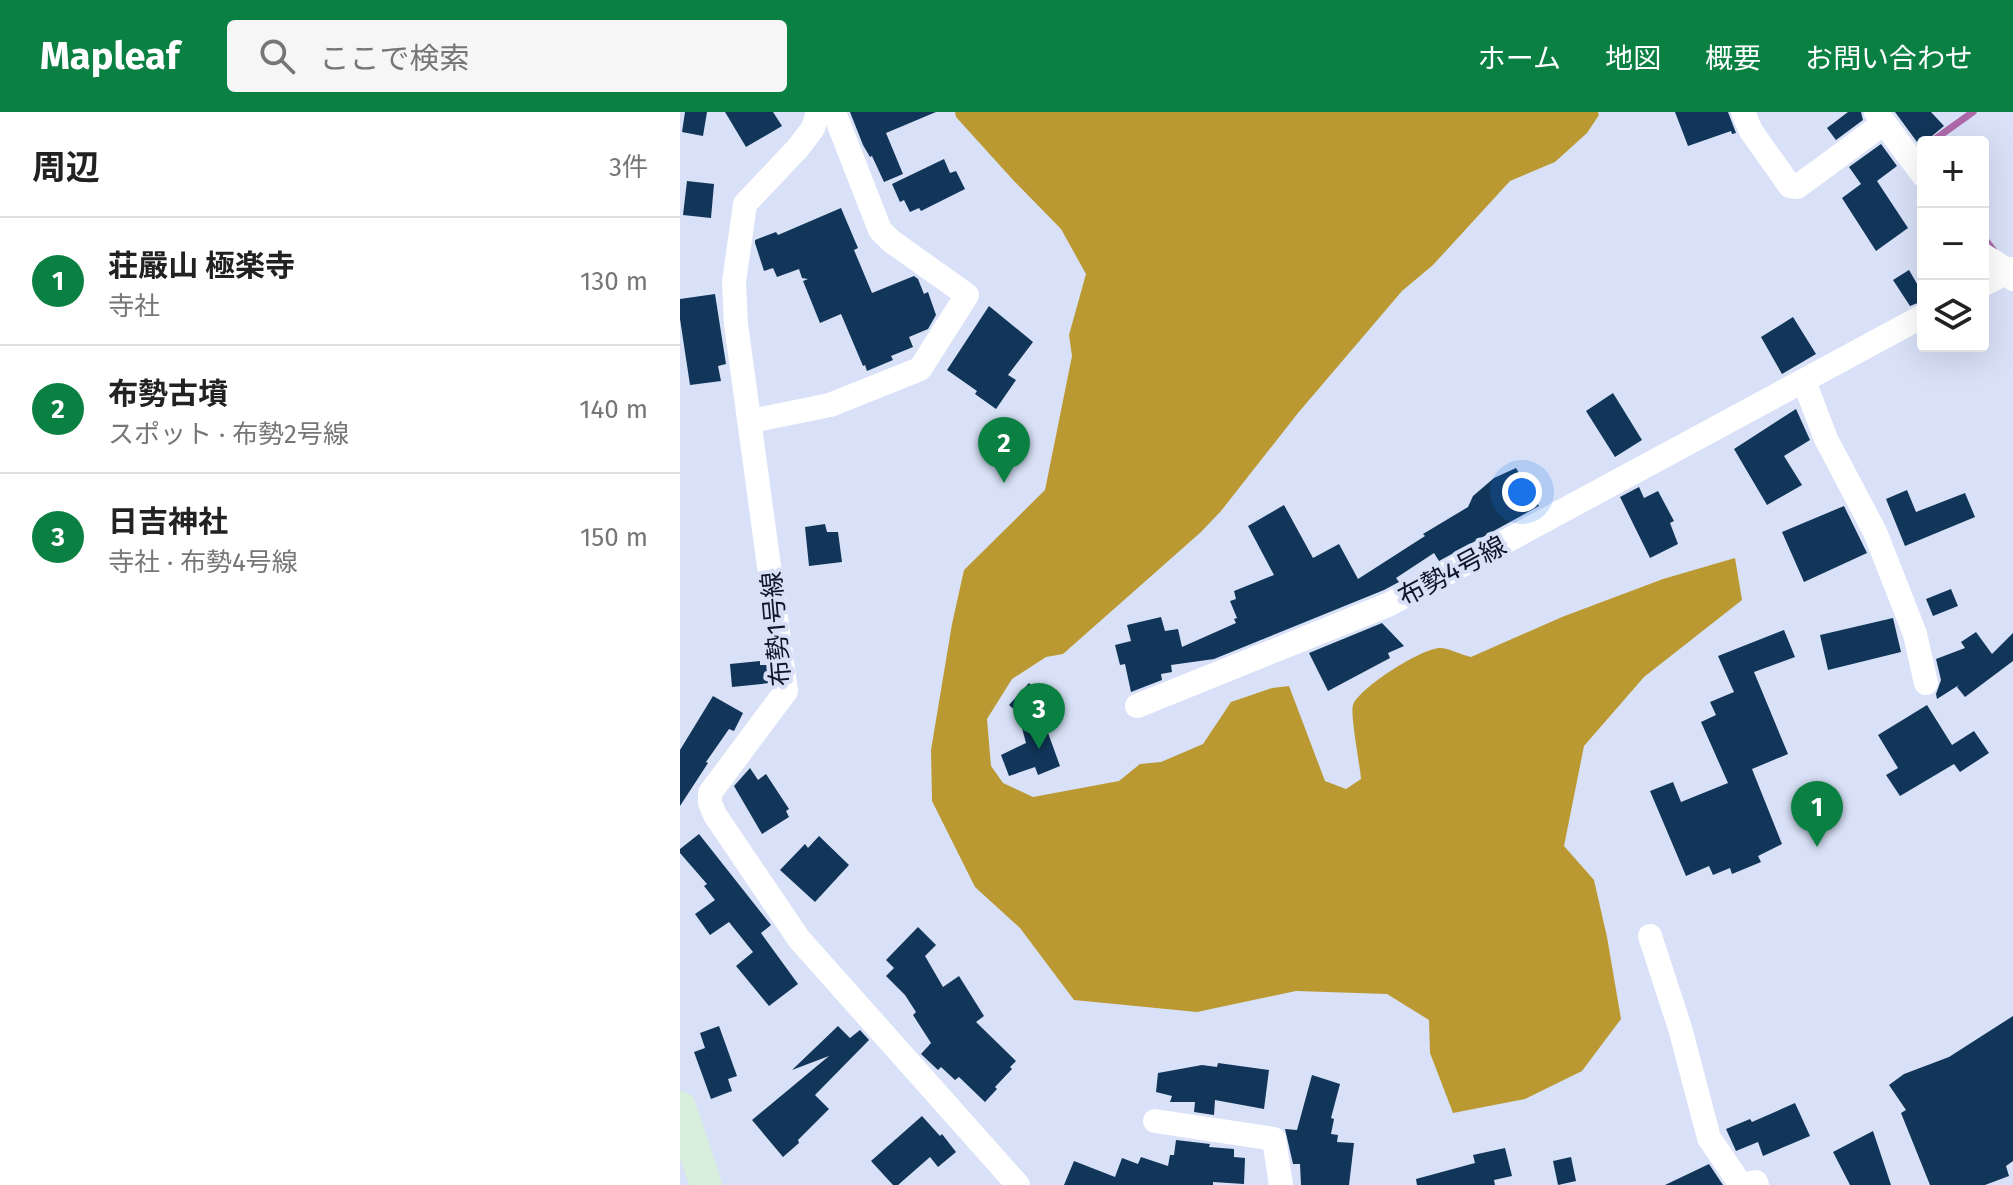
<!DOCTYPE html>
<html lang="ja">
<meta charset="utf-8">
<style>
:root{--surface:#fff;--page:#f6f6f6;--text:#222;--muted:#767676;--line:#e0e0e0;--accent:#0b8043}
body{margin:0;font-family:"Fira Sans","Noto Sans JP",sans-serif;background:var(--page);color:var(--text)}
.controls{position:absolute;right:24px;top:24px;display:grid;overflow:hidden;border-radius:8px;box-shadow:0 8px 32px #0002}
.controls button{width:72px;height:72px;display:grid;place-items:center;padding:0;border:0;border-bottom:2px solid var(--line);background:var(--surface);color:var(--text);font:40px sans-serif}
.you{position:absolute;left:842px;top:380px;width:28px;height:28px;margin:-20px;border:6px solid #fff;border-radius:50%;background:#1a73e8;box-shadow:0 0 0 12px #1a73e833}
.badge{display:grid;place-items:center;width:52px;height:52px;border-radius:50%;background:var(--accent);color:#fff;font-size:26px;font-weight:700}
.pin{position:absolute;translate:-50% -66px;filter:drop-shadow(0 2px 4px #0008)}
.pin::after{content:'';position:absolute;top:42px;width:28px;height:24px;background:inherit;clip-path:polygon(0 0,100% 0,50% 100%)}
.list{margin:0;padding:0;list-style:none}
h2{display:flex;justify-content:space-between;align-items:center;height:104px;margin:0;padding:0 32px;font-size:34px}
h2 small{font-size:26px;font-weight:400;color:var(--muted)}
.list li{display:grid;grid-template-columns:52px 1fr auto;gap:24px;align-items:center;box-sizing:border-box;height:128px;padding:0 32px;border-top:2px solid var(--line)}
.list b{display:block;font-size:30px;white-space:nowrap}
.list p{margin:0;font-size:26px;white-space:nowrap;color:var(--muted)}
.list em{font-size:26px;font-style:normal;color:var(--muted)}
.icon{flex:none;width:44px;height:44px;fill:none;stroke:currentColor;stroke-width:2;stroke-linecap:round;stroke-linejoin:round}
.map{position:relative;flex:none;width:1333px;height:1073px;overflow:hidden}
header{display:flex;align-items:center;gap:48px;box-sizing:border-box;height:112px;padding:0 40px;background:var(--accent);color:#fff}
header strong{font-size:38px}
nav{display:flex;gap:44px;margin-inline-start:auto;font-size:28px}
.search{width:560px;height:72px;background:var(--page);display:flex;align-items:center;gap:20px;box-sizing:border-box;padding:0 28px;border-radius:8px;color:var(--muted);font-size:30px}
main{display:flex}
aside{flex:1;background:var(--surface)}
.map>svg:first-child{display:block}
.forest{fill:#bb9932}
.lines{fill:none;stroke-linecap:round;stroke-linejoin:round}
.stream{stroke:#af69aa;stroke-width:7}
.building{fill:#113659}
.minor{stroke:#fff;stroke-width:24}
.secondary{stroke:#d7efdc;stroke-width:32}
.labels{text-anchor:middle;stroke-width:8;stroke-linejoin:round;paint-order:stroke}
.street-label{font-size:26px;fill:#11172b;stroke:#d8e1f7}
</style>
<header>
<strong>Mapleaf</strong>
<div class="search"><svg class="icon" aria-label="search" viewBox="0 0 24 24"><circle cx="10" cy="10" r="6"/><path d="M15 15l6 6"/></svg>ここで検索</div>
<nav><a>ホーム</a><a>地図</a><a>概要</a><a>お問い合わせ</a></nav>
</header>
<main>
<aside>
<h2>周辺<small>3件</small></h2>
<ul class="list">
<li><span class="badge">1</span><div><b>荘嚴山 極楽寺</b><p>寺社</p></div><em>130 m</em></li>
<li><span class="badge">2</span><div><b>布勢古墳</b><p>スポット · 布勢2号線</p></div><em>140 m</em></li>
<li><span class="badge">3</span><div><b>日吉神社</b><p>寺社 · 布勢4号線</p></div><em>150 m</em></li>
</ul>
</aside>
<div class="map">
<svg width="1333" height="1073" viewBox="0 0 1333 1073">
<rect width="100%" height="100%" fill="#d8e1f7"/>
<path class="forest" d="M 275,0 L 918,0 L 919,3 L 907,21 L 875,50 L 830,69 L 753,153 L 722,179 L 618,301 L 541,399 L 521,420 L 383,542 L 366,545 L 332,567 L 307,607 L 311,654 L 323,671 L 353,685 L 439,669 L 460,652 L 481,650 L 523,632 L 551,590 L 592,576 L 609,574 L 645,669 L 666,677 L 681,667 C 680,653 670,602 673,593 C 679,576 743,535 761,536 C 771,537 782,543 791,545 L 882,505 L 983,467 L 1055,446 L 1062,488 L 964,565 L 904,634 L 884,734 L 914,768 L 927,825 L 941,907 L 902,959 L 845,987 L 773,1001 L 750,941 L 749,908 L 707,882 L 616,879 L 517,900 L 394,888 L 340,816 L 295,775 L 252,689 L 251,638 L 272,512 L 284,458 L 365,378 L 392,244 L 389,223 L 406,162 L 381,117 L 334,69 L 276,5 Z"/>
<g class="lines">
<path class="stream" d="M 1251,30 L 1293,0
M 1303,125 L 1314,139"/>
</g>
<path class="building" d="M 5,0 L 27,0 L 23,24 L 2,20 Z
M 45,0 L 93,0 L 102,14 L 66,35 Z
M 170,0 L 256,0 L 206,21 L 223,62 L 204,70 L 192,44 L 190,45 L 183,33 Z
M 995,0 L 1048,0 L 1056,21 L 1052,22 L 1051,19 L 1008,34 Z
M 1168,0 L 1181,0 L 1183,8 L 1156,28 L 1147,16 Z
M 1215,0 L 1251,0 L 1264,14 L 1240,34 Z
M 1201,32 L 1217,54 L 1197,69 L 1228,116 L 1196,139 L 1162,86 L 1181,72 L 1169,55 Z
M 264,47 L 270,61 L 276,59 L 285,77 L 241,99 L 239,96 L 230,100 L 224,88 L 220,90 L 212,72 Z
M 7,69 L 34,72 L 31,106 L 3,103 Z
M 161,96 L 178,136 L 174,138 L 192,181 L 234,164 L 238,167 L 244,182 L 248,180 L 256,203 L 248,217 L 229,225 L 233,235 L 211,244 L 213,248 L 187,259 L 185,253 L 183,254 L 161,202 L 140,211 L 123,169 L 128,167 L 122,166 L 119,157 L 97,165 L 93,156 L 84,159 L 75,131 L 75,128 L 96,120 L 98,123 Z
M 1229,158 L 1243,182 L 1243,189 L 1230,194 L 1213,168 Z
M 35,182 L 46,252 L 38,254 L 41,269 L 10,273 L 0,207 L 0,187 Z
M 309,194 L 353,230 L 328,263 L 336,268 L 316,297 L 295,282 L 297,279 L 267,258 Z
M 1113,205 L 1136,242 L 1102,262 L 1081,225 Z
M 933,281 L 962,328 L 935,345 L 906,299 Z
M 1116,297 L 1130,328 L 1104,344 L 1122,373 L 1087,393 L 1054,337 Z
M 836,356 L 859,394 L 759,449 L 754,441 L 716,466 L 719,470 L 704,478 L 534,547 L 491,553 L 492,560 L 481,562 L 482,568 L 451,580 L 445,552 L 440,553 L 435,533 L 451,529 L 447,513 L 481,505 L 485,519 L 498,517 L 502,535 L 556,511 L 554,507 L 557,506 L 550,489 L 556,487 L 554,479 L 594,463 L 568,414 L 604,393 L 633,446 L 659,432 L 678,467 L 745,424 L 743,422 L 788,395 L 793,384 L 814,366 Z
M 959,375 L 964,386 L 978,379 L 994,409 L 990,411 L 998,432 L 970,446 L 940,385 Z
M 1227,378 L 1236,400 L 1285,381 L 1295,405 L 1225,434 L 1206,387 Z
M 1164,394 L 1187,441 L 1124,470 L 1102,420 Z
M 145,412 L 147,420 L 158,420 L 162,450 L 129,454 L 125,415 Z
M 1271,477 L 1278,494 L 1253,504 L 1246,487 Z
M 1213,506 L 1221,540 L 1148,558 L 1140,523 Z
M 702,511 L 724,534 L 708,541 L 710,546 L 648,579 L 629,541 Z
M 1104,518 L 1115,545 L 1074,560 L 1108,642 L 1072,657 L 1102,732 L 1078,744 L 1081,750 L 1052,762 L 1050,756 L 1033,763 L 1029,754 L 1006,764 L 970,679 L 993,670 L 1001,690 L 1048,671 L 1021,610 L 1036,603 L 1030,590 L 1054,580 L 1038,544 Z
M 1296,520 L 1312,542 L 1333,521 L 1333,549 L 1285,585 L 1277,575 L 1279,573 L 1257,587 L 1256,582 L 1261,568 L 1256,547 L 1285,536 L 1281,530 Z
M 80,549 L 80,553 L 87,553 L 90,571 L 52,575 L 50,552 Z
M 349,571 L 373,592 L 363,607 L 380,654 L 358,663 L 355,655 L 329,664 L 321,643 L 346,631 L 338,601 L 329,593 Z
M 33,584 L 63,601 L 54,619 L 49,617 L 26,650 L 28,651 L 0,694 L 0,638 Z
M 1247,593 L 1272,633 L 1294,619 L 1309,641 L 1280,660 L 1274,652 L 1220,684 L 1206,663 L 1218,656 L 1198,623 Z
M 70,656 L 78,668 L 86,662 L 109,697 L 106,699 L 109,705 L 82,722 L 54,674 Z
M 19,722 L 91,813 L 81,821 L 118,872 L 89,894 L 56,854 L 73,840 L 49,810 L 30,823 L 15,802 L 35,788 L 24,774 L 27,772 L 0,741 L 0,737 Z
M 139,724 L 169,753 L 135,790 L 100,758 L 125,732 L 128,736 Z
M 238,815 L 256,833 L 245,844 L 263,875 L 279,864 L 304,904 L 296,910 L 336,949 L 330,955 L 332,957 L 315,975 L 317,977 L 305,990 L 279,965 L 275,968 L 261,955 L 258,958 L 241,942 L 251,931 L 233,903 L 236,900 L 225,883 L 206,864 L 214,856 L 206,848 Z
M 1333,904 L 1333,1049 L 1326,1054 L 1329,1064 L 1305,1073 L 1250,1073 L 1221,1001 L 1226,998 L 1209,973 L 1224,962 L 1269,945 Z
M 39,914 L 57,964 L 48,967 L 52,979 L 31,987 L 14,940 L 25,936 L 20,921 Z
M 158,914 L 170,926 L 180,918 L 189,928 L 135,983 L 149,997 L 118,1028 L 119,1031 L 103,1045 L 72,1008 L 149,944 L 112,958 Z
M 538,951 L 589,958 L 584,997 L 535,988 L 534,1003 L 514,1000 L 515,990 L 490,990 L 492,984 L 476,980 L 478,961 L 522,953 L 537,955 Z
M 632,963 L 660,972 L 651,1006 L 654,1007 L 651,1022 L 658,1023 L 657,1030 L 674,1031 L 669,1073 L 621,1073 L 620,1052 L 613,1052 L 605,1017 L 617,1018 Z
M 1115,991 L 1130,1024 L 1083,1044 L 1078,1030 L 1056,1039 L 1046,1017 L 1070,1007 L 1072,1010 Z
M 242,1004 L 260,1024 L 262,1022 L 276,1040 L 258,1055 L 250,1045 L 218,1073 L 213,1073 L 191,1049 Z
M 1193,1019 L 1211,1073 L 1170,1073 L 1153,1040 Z
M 496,1028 L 530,1032 L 529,1035 L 554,1037 L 554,1045 L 565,1046 L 564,1072 L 533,1070 L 533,1073 L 384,1073 L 394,1049 L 435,1065 L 442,1046 L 458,1052 L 461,1045 L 488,1054 L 490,1043 L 494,1043 Z
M 825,1036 L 832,1064 L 814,1068 L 815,1073 L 737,1073 L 736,1067 L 795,1051 L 793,1043 Z
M 891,1045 L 896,1069 L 878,1073 L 873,1049 Z
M 1029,1052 L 1043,1073 L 985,1073 Z"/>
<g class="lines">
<path class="minor" d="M 138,0 L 133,16 L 118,36 L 65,92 L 54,170 L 56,212 L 106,579 L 30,681 L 30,691 L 35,703 L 119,827 L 338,1073
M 1063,0 L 1071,19 L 1110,74 L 1117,75 L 1204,11
M 1196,0 L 1243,63
M 1303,143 L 1329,159 L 1333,167
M 1303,173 L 1333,157
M 1124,269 L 1146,327 L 1195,420 L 1235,522 L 1246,571
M 71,309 L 150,293 L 240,257 L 287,183 L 211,129 L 200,118 L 154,0
M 457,594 L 710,492 L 1243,204
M 970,824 L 1000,916 L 1029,1026 L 1061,1073 L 1076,1070 L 1077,1073
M 475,1009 L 594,1027 L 601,1073"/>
<path class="secondary" d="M 0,995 L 26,1073"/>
</g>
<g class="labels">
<g class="street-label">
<text transform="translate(772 459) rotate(-28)" y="9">布勢4号線</text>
<text transform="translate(96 517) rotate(-95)" y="9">布勢1号線</text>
</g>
</g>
</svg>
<div class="controls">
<button>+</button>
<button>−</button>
<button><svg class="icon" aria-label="layers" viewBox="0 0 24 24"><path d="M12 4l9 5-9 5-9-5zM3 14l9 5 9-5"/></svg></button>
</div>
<div class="you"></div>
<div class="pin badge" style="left:1137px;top:735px">1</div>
<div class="pin badge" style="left:324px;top:371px">2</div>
<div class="pin badge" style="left:359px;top:637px">3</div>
</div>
</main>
